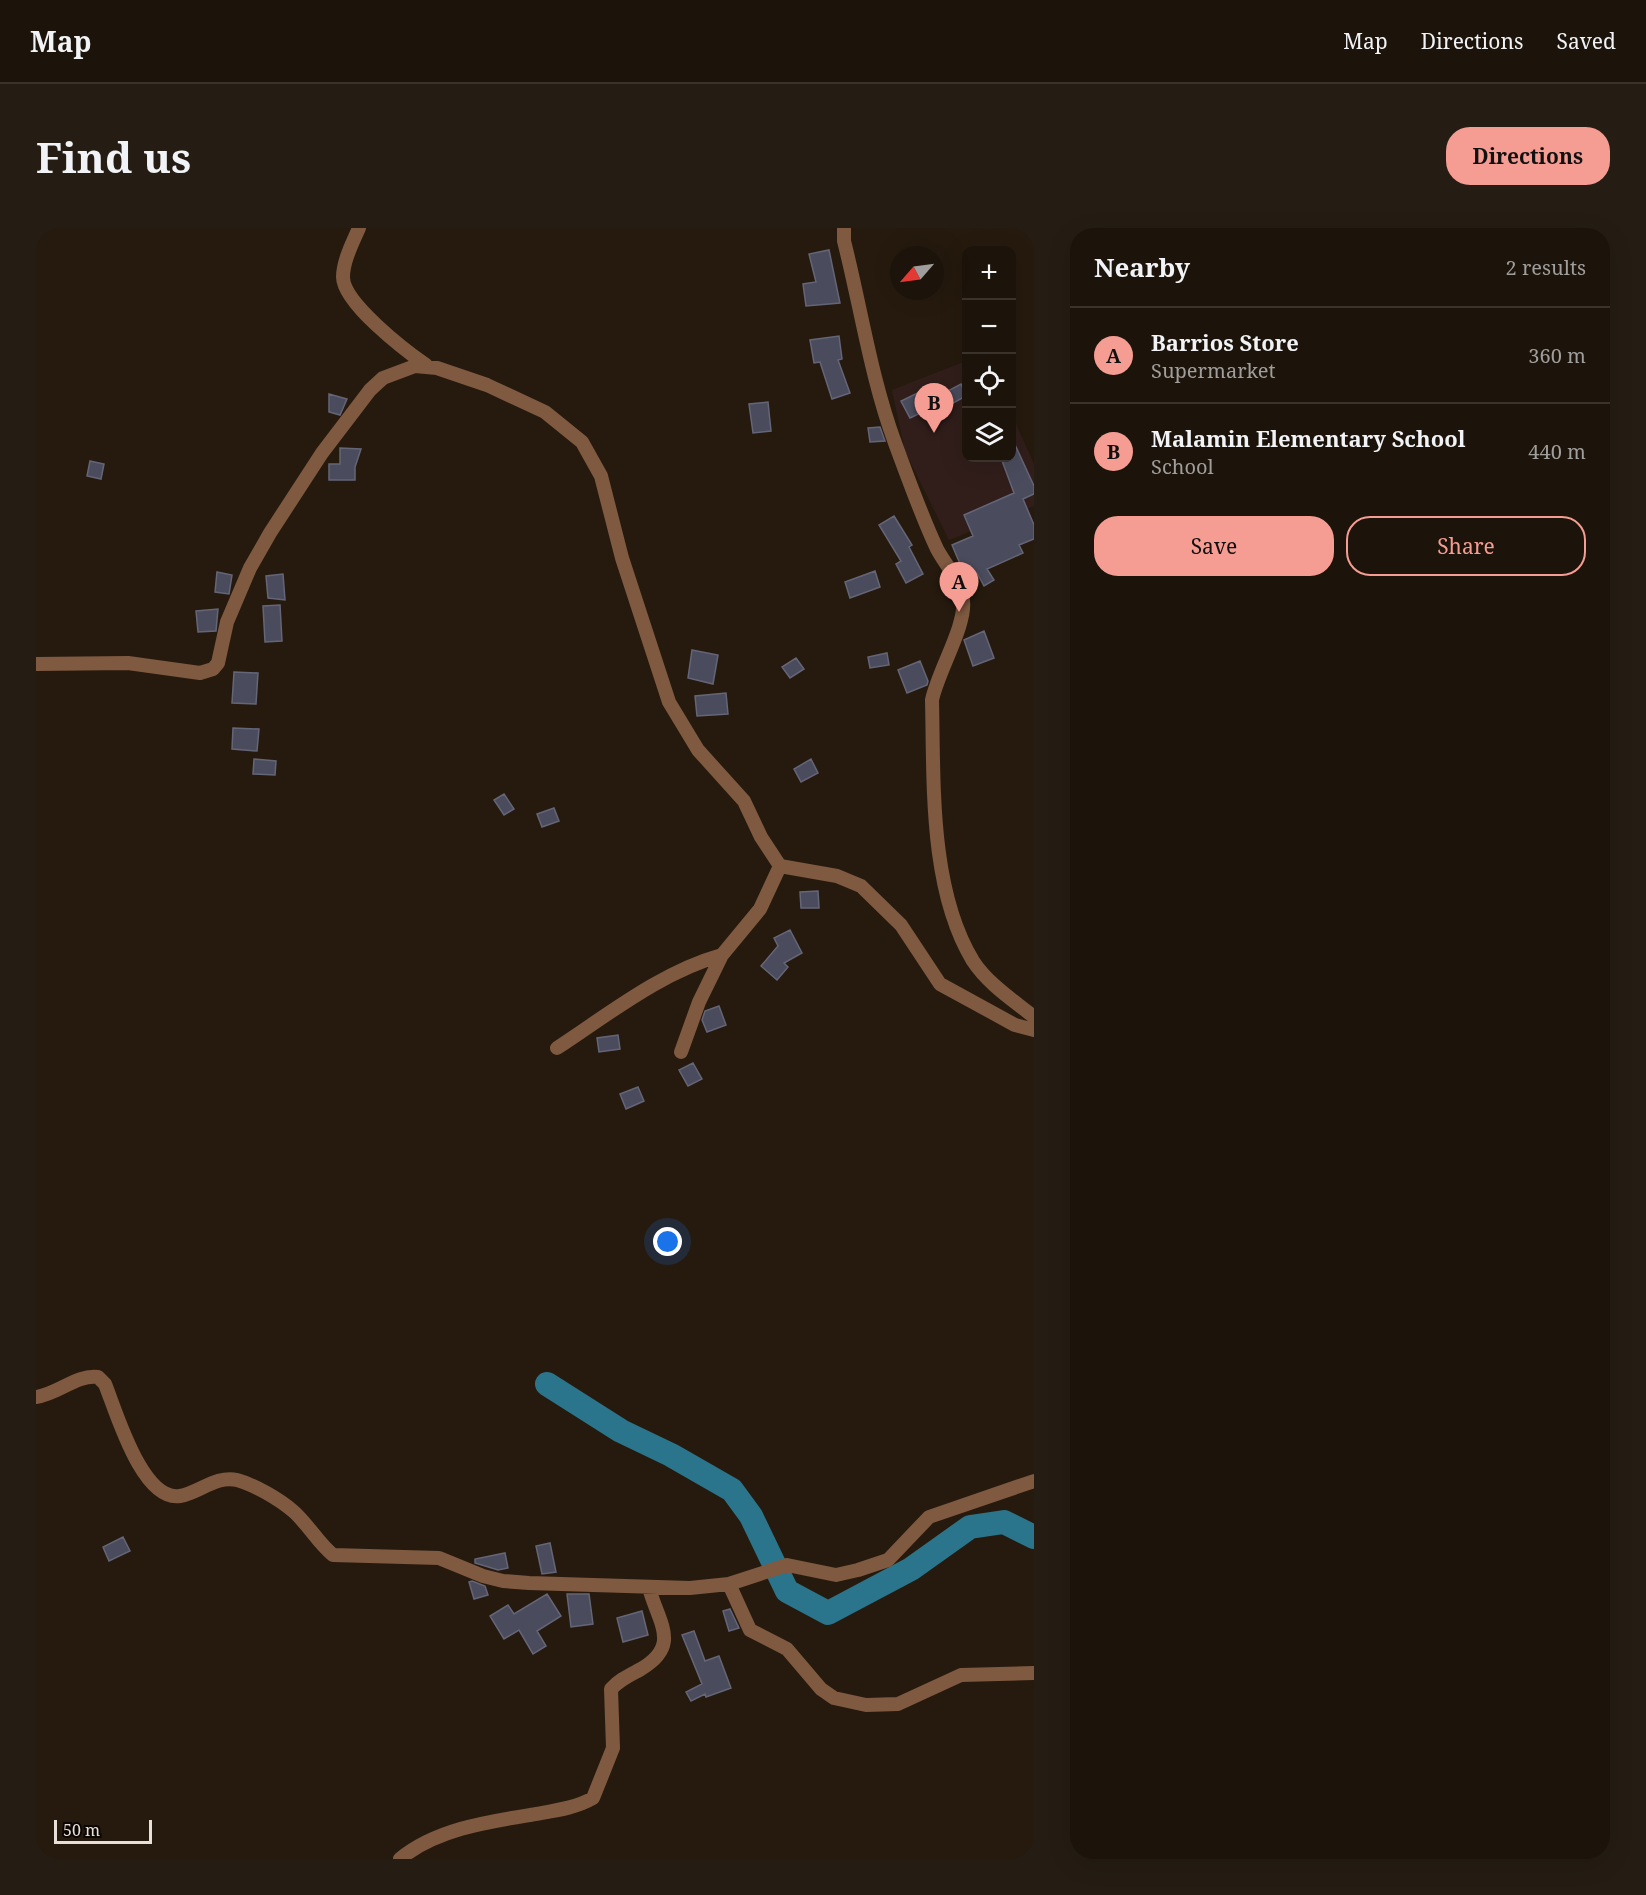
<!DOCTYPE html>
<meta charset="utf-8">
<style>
:root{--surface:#1c140a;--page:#251d13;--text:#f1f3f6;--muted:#a09e9c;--line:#3a332b;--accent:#f59c93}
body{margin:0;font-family:"Noto Serif",serif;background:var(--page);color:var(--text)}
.controls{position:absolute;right:18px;top:18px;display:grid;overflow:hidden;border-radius:12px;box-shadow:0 6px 24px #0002}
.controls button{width:54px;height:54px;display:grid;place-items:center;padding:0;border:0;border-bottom:2px solid var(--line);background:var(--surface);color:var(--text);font:30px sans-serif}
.compass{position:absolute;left:854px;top:18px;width:54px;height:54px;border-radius:50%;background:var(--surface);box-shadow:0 6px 24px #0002;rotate:242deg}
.scale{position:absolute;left:18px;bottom:15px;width:98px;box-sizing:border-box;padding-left:6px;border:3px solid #e8dfd8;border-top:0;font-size:16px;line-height:21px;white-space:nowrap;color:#e8dfd8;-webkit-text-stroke:4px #0b0603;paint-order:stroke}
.you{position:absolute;left:632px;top:1014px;width:21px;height:21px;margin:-15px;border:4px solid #fff;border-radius:50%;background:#1a73e8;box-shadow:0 0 0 9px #1a73e833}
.badge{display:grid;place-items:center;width:39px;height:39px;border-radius:50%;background:var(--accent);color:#111;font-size:20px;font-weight:700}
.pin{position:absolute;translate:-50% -50px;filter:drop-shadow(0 2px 3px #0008)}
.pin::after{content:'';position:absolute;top:32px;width:21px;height:18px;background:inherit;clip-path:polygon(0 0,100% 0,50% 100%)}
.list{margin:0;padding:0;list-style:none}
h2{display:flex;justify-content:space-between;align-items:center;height:78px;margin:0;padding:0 24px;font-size:26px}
h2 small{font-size:20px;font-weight:400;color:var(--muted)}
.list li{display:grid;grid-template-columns:39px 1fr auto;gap:18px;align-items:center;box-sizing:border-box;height:96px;padding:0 24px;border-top:2px solid var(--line)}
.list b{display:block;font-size:22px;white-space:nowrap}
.list p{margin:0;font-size:20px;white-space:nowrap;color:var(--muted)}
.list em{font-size:20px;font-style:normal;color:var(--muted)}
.actions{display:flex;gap:12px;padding:18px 24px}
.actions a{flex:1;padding:14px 0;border:2px solid var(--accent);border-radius:24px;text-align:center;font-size:21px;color:var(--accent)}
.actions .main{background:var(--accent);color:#111}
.icon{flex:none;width:33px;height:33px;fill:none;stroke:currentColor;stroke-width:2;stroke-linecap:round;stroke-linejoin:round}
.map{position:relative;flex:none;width:998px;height:1631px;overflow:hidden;border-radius:24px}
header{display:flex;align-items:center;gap:36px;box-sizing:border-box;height:84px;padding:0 30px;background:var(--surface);border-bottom:2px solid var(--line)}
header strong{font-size:28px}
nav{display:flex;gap:33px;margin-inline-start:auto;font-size:21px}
.intro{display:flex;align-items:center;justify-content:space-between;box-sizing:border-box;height:144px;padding:0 36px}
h1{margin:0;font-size:42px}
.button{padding:15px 27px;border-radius:24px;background:var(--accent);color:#111;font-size:21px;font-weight:700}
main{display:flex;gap:36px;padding:0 36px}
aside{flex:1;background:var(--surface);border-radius:24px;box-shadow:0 6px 24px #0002}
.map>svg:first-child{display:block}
.education{fill:#311e1b}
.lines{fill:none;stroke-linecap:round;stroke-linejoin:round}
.river{stroke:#2a758b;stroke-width:24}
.building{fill:#4a4c5d;stroke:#646577;stroke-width:1.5}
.street{stroke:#7f5940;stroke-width:14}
</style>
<header>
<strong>Map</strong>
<nav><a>Map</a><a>Directions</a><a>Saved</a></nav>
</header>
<div class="intro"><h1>Find us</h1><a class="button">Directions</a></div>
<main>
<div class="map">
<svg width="998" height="1631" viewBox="0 0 998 1631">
<rect width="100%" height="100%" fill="#261a0e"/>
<path class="education" d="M 930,133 L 930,230 L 975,230 L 976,187 L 998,236 L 998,278 L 913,312 L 869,223 L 856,162 Z"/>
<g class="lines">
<path class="river" d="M 511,1156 L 585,1203 L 635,1227 L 696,1262 L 715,1288 L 751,1363 L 792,1385 L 875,1341 L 934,1299 L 968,1294 L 998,1309"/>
</g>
<path class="building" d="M 793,22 L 804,75 L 770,78 L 767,56 L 780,54 L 773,26 Z
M 803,108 L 806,131 L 802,132 L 814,165 L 796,171 L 784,134 L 778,135 L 774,112 Z
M 925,156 L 930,168 L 912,178 L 906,166 Z
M 896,158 L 904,176 L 874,190 L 865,173 Z
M 293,166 L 311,171 L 304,187 L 293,184 Z
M 732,174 L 735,203 L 717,205 L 713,176 Z
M 844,199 L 849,213 L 834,214 L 832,200 Z
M 975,208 L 998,258 L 998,266 L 987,271 L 998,297 L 998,311 L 983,317 L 987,325 L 951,341 L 958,352 L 948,358 L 941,345 L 930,350 L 916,317 L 937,308 L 928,287 L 978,265 L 965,230 L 975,230 Z
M 304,220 L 325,221 L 319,239 L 319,252 L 293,252 L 293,236 L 304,236 Z
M 54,233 L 68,236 L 65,251 L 51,248 Z
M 858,288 L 876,317 L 873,319 L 887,346 L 870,355 L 860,336 L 865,333 L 843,297 Z
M 839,343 L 844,359 L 814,370 L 809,354 Z
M 181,344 L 196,347 L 193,366 L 179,364 Z
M 247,346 L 249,372 L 232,370 L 230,348 Z
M 244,377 L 246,413 L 229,414 L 227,378 Z
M 182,381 L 180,403 L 162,404 L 160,383 Z
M 948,403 L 958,430 L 937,438 L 928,412 Z
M 656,422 L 682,427 L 677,456 L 652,450 Z
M 851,425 L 853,437 L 834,440 L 832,429 Z
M 760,430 L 768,441 L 754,450 L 746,439 Z
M 884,433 L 892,453 L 891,457 L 871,465 L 862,442 Z
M 198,444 L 222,445 L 220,476 L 196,475 Z
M 690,465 L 692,486 L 661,488 L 659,468 Z
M 197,500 L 223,501 L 221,523 L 196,521 Z
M 218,531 L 240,533 L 239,547 L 217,546 Z
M 775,531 L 782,545 L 765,554 L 758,541 Z
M 468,566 L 478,581 L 468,587 L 458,572 Z
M 518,580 L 523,593 L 506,599 L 501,586 Z
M 782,663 L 783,680 L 765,680 L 764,664 Z
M 754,702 L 766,725 L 748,735 L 752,739 L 741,752 L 725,738 L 742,718 L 738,710 Z
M 683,778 L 690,797 L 671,804 L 666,792 L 669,783 Z
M 582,807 L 584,821 L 563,824 L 561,810 Z
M 657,835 L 666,851 L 652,858 L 643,842 Z
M 602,859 L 608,873 L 590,881 L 584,866 Z
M 87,1309 L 94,1323 L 73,1333 L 67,1319 Z
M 514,1315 L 520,1344 L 506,1346 L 500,1318 Z
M 469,1325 L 472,1340 L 462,1342 L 439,1335 L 439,1331 Z
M 436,1353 L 449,1358 L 452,1367 L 438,1371 L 433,1354 Z
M 511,1366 L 525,1388 L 501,1403 L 510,1418 L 497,1426 L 483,1402 L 468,1411 L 454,1388 L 472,1377 L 478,1386 Z
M 531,1366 L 553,1366 L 557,1396 L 535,1399 Z
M 694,1381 L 703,1400 L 693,1403 L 687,1383 Z
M 606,1383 L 612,1407 L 587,1414 L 581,1390 Z
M 658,1403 L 669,1433 L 683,1428 L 695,1460 L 670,1469 L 669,1466 L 655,1473 L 650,1464 L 666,1456 L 646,1407 Z"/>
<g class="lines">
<path class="street" d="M 323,0 C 317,14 307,33 307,49 C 307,75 370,123 390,137
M 808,0 L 808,13 C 825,80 835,150 859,215 C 872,250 885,287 901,321 C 910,338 925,353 927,373 C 930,398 902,443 896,472 C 898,553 893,661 937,733 C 952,756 977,772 998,789
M 0,436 L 92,435 L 164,445 L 177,441 L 182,435 L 191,394 L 214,340 L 234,305 L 286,225 L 334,162 L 347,150 L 379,138 L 401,140 L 451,157 L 509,184 L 546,214 L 565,248 L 586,330 L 633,474 L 662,522 L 708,573 L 725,609 L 744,638 L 801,648 L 825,658 L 865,697 L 904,756 L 979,797 L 998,802
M 521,820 C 573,786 625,744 686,727
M 645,824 L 663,774 L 686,727 L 724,681 L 744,638
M 0,1169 C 22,1166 41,1146 62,1149 L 69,1156 C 80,1183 106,1274 144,1268 C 163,1265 180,1247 201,1252 C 219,1257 243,1271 257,1283 C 272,1296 282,1315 297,1327 L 403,1330 L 447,1348 L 467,1353 L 493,1355 L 654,1360 L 693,1356 L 751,1337 L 800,1347 L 822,1342 L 852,1332 L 893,1289 L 998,1253
M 693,1356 L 714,1402 L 751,1421 L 785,1461 L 798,1470 L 830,1477 L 862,1476 L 925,1447 L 998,1445
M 364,1631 C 399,1602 450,1594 494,1587 C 515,1583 538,1581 557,1570 L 577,1520 L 575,1461 C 584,1451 594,1447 605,1441 C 645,1417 623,1396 613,1360"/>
</g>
</svg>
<div class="controls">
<button>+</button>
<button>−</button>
<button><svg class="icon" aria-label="locate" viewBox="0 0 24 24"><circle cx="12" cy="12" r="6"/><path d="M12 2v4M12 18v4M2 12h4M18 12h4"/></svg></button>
<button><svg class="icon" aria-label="layers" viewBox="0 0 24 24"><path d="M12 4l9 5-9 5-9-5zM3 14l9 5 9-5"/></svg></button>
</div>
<svg class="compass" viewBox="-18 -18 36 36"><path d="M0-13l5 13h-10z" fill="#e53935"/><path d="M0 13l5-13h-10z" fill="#a09e9c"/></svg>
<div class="scale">50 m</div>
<div class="you"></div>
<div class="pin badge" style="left:923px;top:384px">A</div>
<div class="pin badge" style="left:898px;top:205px">B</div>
</div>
<aside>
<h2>Nearby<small>2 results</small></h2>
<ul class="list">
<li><span class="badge">A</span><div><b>Barrios Store</b><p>Supermarket</p></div><em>360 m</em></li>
<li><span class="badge">B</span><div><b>Malamin Elementary School</b><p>School</p></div><em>440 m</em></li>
</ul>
<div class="actions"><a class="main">Save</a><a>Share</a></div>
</aside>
</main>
